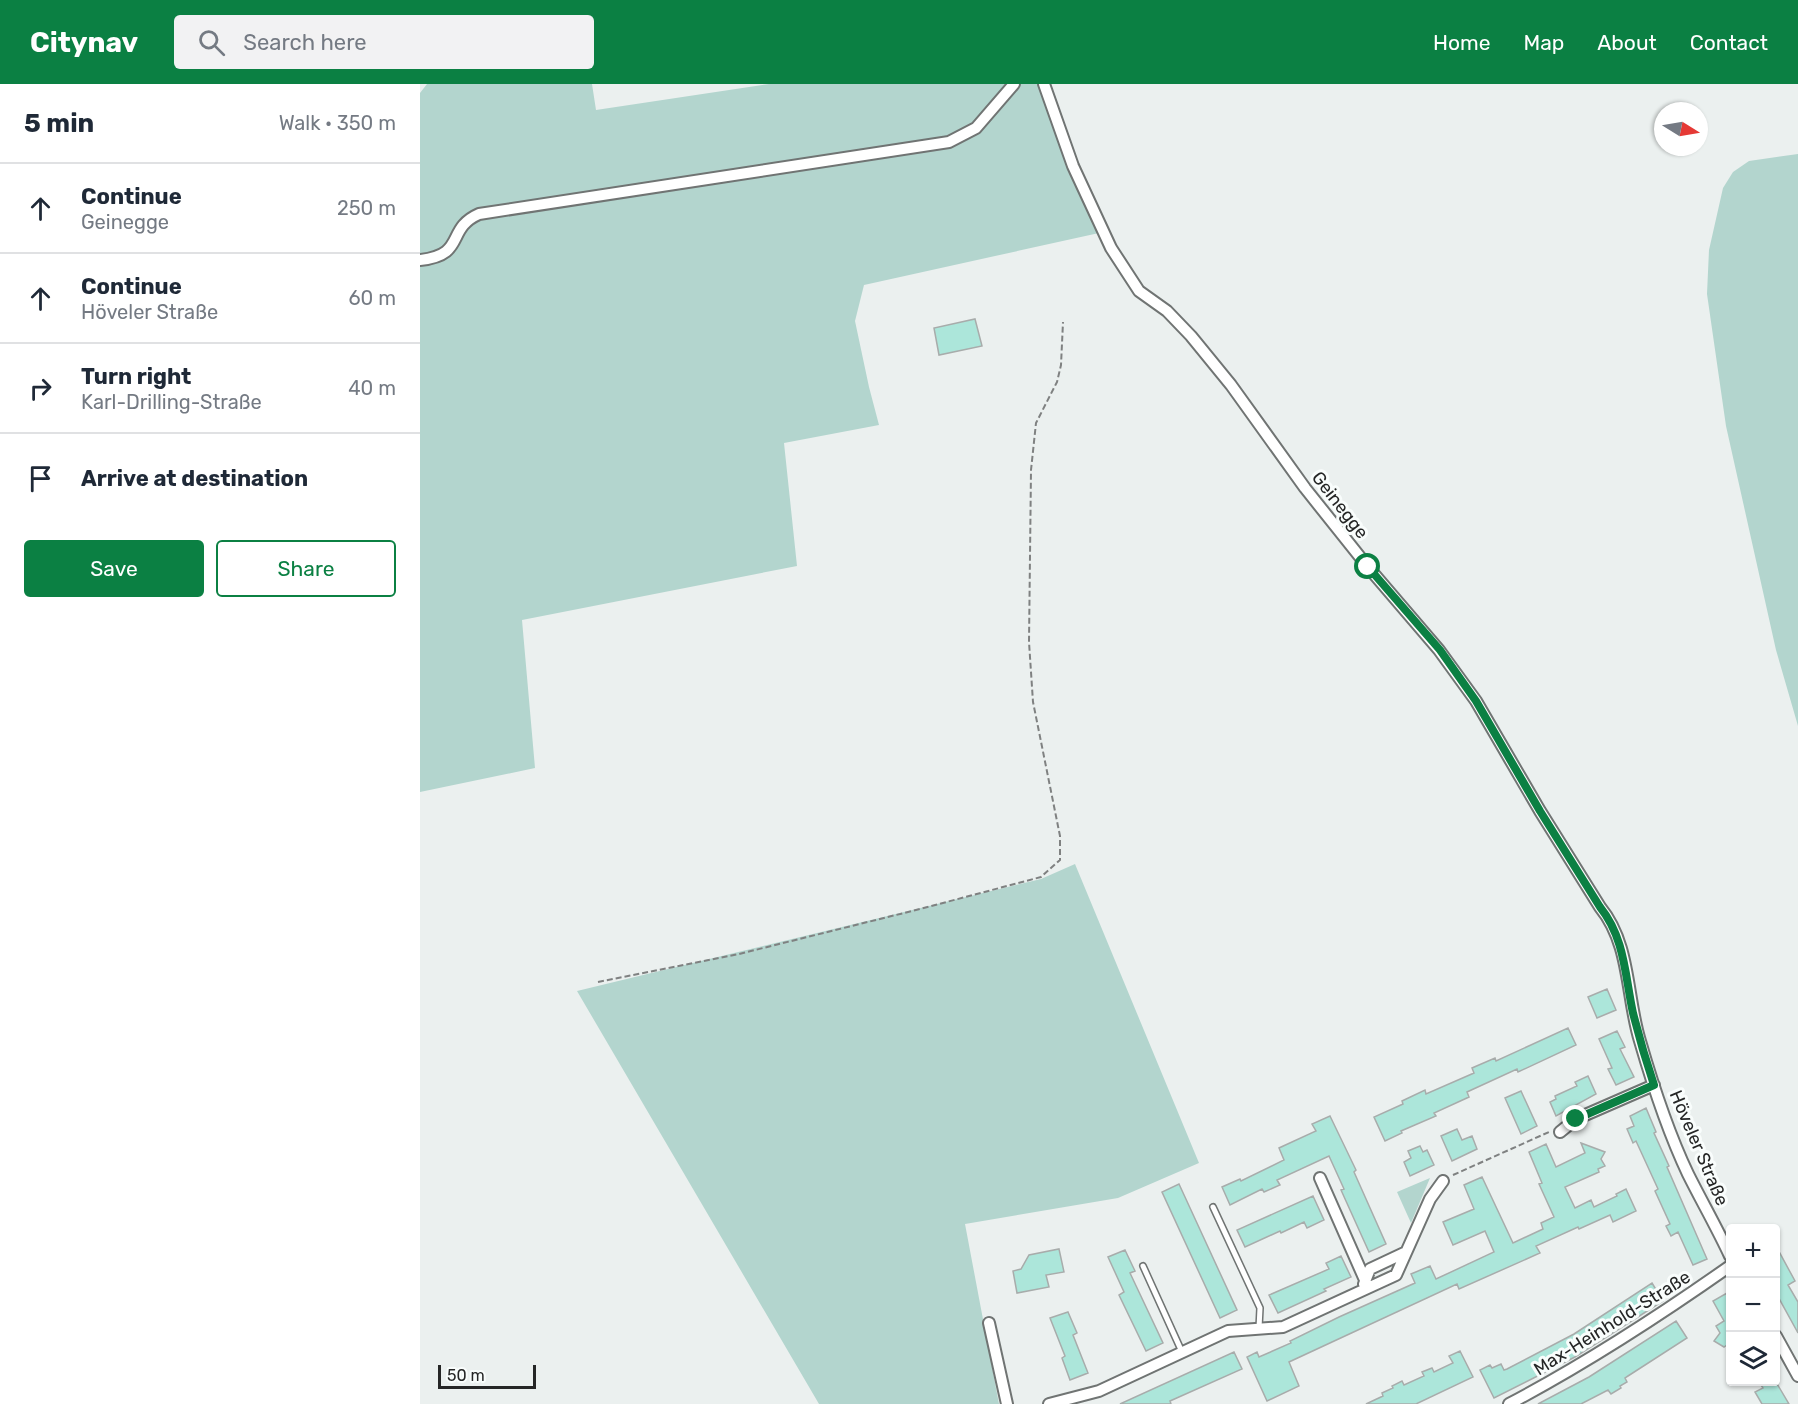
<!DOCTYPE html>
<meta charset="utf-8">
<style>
:root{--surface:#fff;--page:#f2f2f3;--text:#1f2937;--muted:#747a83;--line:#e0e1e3;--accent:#0b8043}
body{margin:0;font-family:Rubik,sans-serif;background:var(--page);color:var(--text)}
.controls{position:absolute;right:18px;bottom:18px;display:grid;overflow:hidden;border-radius:6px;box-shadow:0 2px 4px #0004}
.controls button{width:54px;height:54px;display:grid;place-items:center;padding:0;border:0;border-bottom:2px solid var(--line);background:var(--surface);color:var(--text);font:30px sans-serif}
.compass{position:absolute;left:1234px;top:18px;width:54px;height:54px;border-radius:50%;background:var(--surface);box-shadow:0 2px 4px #0004;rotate:101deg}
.scale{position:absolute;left:18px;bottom:15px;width:98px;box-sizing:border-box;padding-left:6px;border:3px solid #252626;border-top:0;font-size:16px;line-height:21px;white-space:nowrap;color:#252626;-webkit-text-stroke:4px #f9fdfc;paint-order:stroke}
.stop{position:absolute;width:18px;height:18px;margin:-14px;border:4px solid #0b8043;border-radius:50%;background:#fff}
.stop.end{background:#0b8043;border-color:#fff;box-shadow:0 2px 6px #0008}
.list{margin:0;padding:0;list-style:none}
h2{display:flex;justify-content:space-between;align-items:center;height:78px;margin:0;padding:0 24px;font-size:26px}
h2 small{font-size:20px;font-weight:400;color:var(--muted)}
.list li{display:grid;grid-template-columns:39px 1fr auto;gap:18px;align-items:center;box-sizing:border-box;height:90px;padding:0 24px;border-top:2px solid var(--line)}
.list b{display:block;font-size:22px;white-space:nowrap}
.list p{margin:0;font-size:20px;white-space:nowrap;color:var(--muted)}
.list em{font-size:20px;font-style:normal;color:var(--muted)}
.actions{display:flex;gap:12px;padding:18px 24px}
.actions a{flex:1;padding:14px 0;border:2px solid var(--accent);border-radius:6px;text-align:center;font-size:21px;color:var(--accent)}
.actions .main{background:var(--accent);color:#fff}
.icon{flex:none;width:33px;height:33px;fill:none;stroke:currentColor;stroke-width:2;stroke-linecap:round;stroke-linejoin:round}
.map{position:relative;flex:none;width:1378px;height:1320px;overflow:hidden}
header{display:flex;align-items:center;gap:36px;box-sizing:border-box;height:84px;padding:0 30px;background:var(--accent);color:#fff}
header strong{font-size:28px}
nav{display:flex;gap:33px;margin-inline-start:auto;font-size:21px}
.search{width:420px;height:54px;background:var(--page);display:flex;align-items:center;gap:15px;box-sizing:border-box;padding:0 21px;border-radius:6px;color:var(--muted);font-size:22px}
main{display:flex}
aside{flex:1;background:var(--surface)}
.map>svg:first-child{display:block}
.green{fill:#b3d5ce}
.building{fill:#ace6da;stroke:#a8acab;stroke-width:1.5}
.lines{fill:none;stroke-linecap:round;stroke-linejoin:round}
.service-casing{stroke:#707473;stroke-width:8}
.minor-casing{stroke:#707473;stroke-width:14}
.path{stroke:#7f8181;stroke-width:2;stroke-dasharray:6 3;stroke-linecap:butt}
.service{stroke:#fff;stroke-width:5}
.minor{stroke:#fff;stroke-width:10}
.route{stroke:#0b8043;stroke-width:8}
.labels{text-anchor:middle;stroke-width:6;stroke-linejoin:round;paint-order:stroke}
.street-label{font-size:18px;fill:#252626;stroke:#f9fdfc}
</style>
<header>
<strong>Citynav</strong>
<div class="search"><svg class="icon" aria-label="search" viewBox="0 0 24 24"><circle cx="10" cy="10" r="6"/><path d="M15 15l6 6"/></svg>Search here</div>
<nav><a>Home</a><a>Map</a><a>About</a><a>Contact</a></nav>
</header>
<main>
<aside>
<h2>5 min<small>Walk · 350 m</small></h2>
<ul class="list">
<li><svg class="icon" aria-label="ahead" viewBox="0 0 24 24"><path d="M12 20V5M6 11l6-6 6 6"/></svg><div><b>Continue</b><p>Geinegge</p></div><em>250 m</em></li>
<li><svg class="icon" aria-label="ahead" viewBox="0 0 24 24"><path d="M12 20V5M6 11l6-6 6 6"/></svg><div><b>Continue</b><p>Höveler Straße</p></div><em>60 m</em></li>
<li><svg class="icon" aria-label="right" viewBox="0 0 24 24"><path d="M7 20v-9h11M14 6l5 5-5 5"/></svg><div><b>Turn right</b><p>Karl-Drilling-Straße</p></div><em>40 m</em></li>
<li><svg class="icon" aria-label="arrive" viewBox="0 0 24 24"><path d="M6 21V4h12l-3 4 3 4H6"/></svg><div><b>Arrive at destination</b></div></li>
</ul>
<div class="actions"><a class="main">Save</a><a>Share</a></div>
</aside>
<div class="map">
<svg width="1378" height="1320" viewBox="0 0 1378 1320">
<rect width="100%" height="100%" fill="#ebf0ef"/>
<path class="green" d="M 7,0 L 172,0 L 176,26 L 349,0 L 619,0 L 679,149 L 444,201 L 435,237 L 449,303 L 459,341 L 364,359 L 377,482 L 102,536 L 115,684 L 0,708 L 0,9 Z
M 1378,70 L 1378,642 L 1356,566 L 1306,342 L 1287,210 L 1289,166 L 1303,104 L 1313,88 L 1329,77 Z
M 655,780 L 779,1079 L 698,1114 L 545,1140 L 579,1320 L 399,1320 L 157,907 L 621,795 Z
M 1010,1094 L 991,1139 L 977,1108 Z"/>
<path class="building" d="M 555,235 L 562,262 L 519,271 L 514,244 Z
M 1187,905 L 1196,926 L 1177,934 L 1168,913 Z
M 1148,944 L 1156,961 L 1098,988 L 1097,985 L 1047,1008 L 1049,1013 L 1014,1029 L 1016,1032 L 981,1047 L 982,1049 L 965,1057 L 954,1033 L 983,1020 L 982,1017 L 1005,1006 L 1006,1010 L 1054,989 L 1052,984 L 1075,974 L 1076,977 Z
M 1197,947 L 1205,963 L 1200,965 L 1214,993 L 1196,1001 L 1188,985 L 1192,984 L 1179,955 Z
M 1168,992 L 1176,1010 L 1136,1032 L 1130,1018 L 1136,1015 L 1135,1012 L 1157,1002 L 1155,998 Z
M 1101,1007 L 1117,1042 L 1101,1050 L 1085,1014 Z
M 1226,1024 L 1236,1048 L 1234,1049 L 1249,1082 L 1247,1083 L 1287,1175 L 1273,1181 L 1258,1148 L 1251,1152 L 1246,1142 L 1250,1140 L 1235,1107 L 1238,1105 L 1216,1057 L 1213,1059 L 1207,1045 L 1214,1042 L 1210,1032 Z
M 910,1032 L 936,1086 L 934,1088 L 966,1160 L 949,1168 L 921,1106 L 924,1105 L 909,1072 L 857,1096 L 860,1101 L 844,1108 L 842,1105 L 810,1121 L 802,1103 L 820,1095 L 821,1097 L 864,1076 L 859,1064 L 896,1047 L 892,1040 Z
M 1037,1045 L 1042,1056 L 1052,1052 L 1057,1065 L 1032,1077 L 1021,1052 Z
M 1161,1059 L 1185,1068 L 1181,1075 L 1185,1082 L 1178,1085 L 1179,1088 L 1145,1103 L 1155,1124 L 1171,1116 L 1174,1123 L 1197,1112 L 1196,1110 L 1206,1105 L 1216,1127 L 1193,1138 L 1190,1131 L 1159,1145 L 1158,1143 L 1116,1162 L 1120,1169 L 1039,1205 L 1037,1200 L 869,1278 L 879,1302 L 847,1317 L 827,1273 L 837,1268 L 839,1273 L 871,1259 L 870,1257 L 919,1233 L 995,1199 L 991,1190 L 1010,1182 L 1016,1195 L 1074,1168 L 1065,1147 L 1033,1161 L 1023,1138 L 1054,1125 L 1044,1101 L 1062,1093 L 1093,1159 L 1123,1145 L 1121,1139 L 1134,1133 L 1119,1100 L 1122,1099 L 1109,1068 L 1126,1060 L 1136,1083 L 1165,1069 Z
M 1000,1062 L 1003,1068 L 1007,1066 L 1014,1081 L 990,1092 L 984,1078 L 991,1074 L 988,1067 Z
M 759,1100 L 817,1226 L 800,1234 L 742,1108 Z
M 893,1112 L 904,1136 L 887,1144 L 884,1138 L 861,1149 L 860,1147 L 825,1163 L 817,1146 Z
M 1356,1162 L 1375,1197 L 1368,1201 L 1378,1218 L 1378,1249 L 1356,1209 Z
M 639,1165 L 644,1188 L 626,1191 L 629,1203 L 597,1209 L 593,1187 L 601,1185 L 609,1171 Z
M 705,1166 L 715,1187 L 710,1189 L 743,1259 L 726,1267 L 699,1211 L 704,1208 L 688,1173 Z
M 921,1172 L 931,1193 L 904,1205 L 906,1207 L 858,1229 L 849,1211 L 909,1185 L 906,1179 Z
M 1232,1199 L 1243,1217 L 1155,1273 L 1074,1314 L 1060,1286 L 1070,1281 L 1072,1284 L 1081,1280 L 1084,1286 L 1087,1285 L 1154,1250 Z
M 1307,1209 L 1311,1214 L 1311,1266 L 1307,1261 L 1304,1263 L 1294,1257 L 1300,1249 L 1296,1242 L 1304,1237 L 1293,1217 Z
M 648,1228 L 657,1249 L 653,1251 L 668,1289 L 650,1296 L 642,1274 L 645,1272 L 630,1234 Z
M 1256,1237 L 1267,1254 L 1208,1292 L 1205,1294 L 1207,1298 L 1200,1302 L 1201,1304 L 1191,1310 L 1188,1306 L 1161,1320 L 1118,1320 L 1169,1293 Z
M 1040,1267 L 1053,1293 L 996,1320 L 946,1320 L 963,1312 L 962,1309 L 973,1304 L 972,1302 L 982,1297 L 984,1301 L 1004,1292 L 1002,1288 L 1012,1284 L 1014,1288 L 1033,1279 L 1029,1272 Z
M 814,1268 L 822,1285 L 750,1317 L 751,1320 L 700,1320 Z
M 1339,1298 L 1356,1298 L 1369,1320 L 1342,1320 L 1335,1308 L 1343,1304 Z"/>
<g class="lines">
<g class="service-casing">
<path id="service" d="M 793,1123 L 840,1224 L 839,1244
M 723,1182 L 762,1268"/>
</g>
<g class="minor-casing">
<path id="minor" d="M 624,0 L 653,82 L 691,164 L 719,207 L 747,227 L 771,252 L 811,301 L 885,404 L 948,483 L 1019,566 L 1056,617 L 1120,727 L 1180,823 C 1211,861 1206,912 1220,957 C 1233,1002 1248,1048 1268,1090 C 1282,1118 1297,1144 1310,1172
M 0,176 C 47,171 25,145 59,130 L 529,58 L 556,44 L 594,0
M 1140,1048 L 1156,1035 L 1234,1001
M 900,1094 L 945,1196
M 944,1200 L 950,1185 L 984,1169
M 569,1239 L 587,1320
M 1356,1252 L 1378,1292
M 629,1320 L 679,1307 L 808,1247 L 863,1243 L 976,1191 L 1010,1115 L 1023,1097
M 1089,1320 C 1167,1279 1239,1232 1310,1182"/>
</g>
<path class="path" d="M 178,898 L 319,870 L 500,825 L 621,793 L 640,776 L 640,752 L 613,618 L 609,558 L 611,386 L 616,339 L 637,298 L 641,281 L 643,238
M 1033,1091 L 1129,1048"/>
<use href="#service" class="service"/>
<use href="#minor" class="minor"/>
</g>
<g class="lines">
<path class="route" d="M 948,483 L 1020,566 L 1056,617 L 1120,727 L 1180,823 C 1205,854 1205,892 1213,929 C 1219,953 1226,977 1234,1001 L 1156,1035"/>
</g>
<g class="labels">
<g class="street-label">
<text transform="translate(920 421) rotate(52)" y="6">Geinegge</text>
<text transform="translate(1279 1064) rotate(67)" y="6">Höveler Straße</text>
<text transform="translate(1192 1239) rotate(-32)" y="6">Max-Heinhold-Straße</text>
</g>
</g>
</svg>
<div class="controls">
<button>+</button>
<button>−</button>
<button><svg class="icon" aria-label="layers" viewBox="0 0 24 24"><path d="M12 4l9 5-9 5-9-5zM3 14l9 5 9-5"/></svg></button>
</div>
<svg class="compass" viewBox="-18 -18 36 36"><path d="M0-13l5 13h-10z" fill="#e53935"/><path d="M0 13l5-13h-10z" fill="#747a83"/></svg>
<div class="scale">50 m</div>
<div class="stop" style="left:948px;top:483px"></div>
<div class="stop end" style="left:1156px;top:1035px"></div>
</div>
</main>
